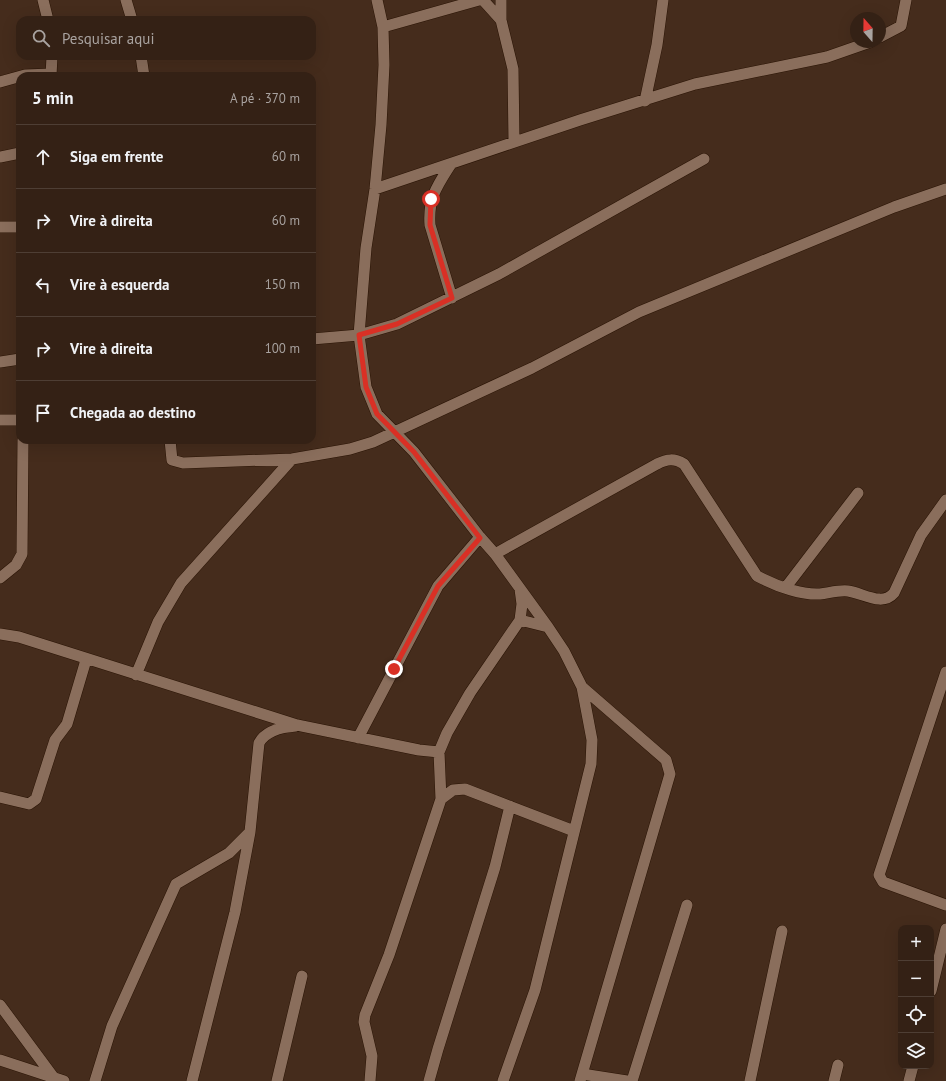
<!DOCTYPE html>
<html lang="pt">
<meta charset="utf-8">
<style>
:root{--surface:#342115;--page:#3f2e22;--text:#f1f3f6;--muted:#a9a3a0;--line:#4e3e34}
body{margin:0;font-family:"PT Sans",sans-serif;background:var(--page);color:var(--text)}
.controls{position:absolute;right:12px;bottom:12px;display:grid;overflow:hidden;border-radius:8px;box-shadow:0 4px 16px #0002}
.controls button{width:36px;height:36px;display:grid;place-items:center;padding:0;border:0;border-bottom:1px solid var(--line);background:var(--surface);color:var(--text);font:20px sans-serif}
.compass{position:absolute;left:850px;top:12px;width:36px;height:36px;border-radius:50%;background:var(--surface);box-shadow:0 4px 16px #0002;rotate:340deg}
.stop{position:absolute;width:12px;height:12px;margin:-9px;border:3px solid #d93025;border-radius:50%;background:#fff}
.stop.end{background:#d93025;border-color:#fff;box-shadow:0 1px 4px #0008}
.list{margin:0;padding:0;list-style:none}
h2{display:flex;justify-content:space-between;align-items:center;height:52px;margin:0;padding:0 16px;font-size:17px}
h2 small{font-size:13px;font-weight:400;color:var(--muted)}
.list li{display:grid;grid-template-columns:26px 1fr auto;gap:12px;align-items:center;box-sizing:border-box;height:64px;padding:0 16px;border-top:1px solid var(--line)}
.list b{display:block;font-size:15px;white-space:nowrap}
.list em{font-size:13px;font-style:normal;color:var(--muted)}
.icon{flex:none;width:22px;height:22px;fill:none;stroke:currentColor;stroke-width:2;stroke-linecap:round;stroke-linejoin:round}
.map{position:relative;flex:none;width:946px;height:1081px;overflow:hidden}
.search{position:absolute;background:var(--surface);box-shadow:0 4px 16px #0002;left:16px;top:16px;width:300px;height:44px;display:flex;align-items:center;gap:10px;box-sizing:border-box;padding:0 14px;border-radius:12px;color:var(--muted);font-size:15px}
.panel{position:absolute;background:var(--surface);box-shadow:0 4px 16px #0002;left:16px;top:72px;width:300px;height:372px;border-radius:12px}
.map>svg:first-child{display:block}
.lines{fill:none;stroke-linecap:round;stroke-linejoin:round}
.minor-casing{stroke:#2a1405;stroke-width:12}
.minor{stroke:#8a6e5c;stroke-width:11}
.route{stroke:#d93025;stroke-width:5}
</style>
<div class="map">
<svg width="946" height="1081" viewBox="0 0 946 1081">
<rect width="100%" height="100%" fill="#452c1c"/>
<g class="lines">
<g class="minor-casing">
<path id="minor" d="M 43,0 L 48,20
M 126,0 L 132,20
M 377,0 L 383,27 L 384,65 L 381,125 L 375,189 L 366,248 L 359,335 L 366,387 L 377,414 L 414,452 L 480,537 L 495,554 L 548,627 L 564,651 L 582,687 L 592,740 L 591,764 L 535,990 L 503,1081
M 483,0 L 501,20
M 501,0 L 501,20 L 513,69 L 514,142
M 383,27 L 479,0
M 880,37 L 901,26 L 906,0
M 141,56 L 144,76
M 51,76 L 52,56
M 0,82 L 25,75 L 51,74
M 645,101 L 657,45 L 663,0
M 0,157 L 20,153
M 451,164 C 437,186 428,198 430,225 L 452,298
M 375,189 L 580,120 L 695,84 L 827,57 L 870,42
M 0,227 L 20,227
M 312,339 L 359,335 L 397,324 L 499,274 L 704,159
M 0,362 L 20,359
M 0,420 L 20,420
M 170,440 L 172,460 L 183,463 L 292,459 L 350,449 L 373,442 L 532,368 L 639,312 L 894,207 L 946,189
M 495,554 L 657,464 C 667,459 674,458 684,464 L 757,576 L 763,579 C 779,587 802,595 820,594 C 829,593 838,590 848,591 C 863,593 882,607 894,593 L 921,535 L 946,500
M 0,578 L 16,565 L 22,554 L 23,440
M 786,587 L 858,493
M 520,620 L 548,627
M 0,634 L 19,637 L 297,725 L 419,750 L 439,752
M 946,672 L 879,875 L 883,882 L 946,905
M 136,675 L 158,622 L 181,583 L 292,459
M 358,738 L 438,586 L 480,537
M 0,797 L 29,804 L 36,799 L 55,740 L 67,724 L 86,660
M 441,799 L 453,790 L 465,789 L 574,831
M 931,991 L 946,929
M 0,1005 L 54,1078
M 0,1060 L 64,1081
M 582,1074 L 627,1081
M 95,1081 L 112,1026 L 176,884 L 229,853 L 250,832
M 192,1081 L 235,912 L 250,832 L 259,743 C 266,730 282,727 296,726
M 277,1081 L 302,976
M 370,1081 L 372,1056 L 364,1022 L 365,1015 L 389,955 L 441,799 L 439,752 L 447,733 L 470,693 L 520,620 L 522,604 L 520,589
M 429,1081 L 438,1049 L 495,867 L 510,806
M 580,1081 L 670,774 L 666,760 L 582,687
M 632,1081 L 687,905
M 750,1081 L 782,931
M 834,1081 L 838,1065
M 909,1081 L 913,1066"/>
</g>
<use href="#minor" class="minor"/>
</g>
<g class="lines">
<path class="route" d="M 394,669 L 438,586 L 480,538 L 414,452 L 377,414 L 366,387 L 359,335 L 397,324 L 452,298 L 430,225 L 431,199"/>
</g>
</svg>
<div class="controls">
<button>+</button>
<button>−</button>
<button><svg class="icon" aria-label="locate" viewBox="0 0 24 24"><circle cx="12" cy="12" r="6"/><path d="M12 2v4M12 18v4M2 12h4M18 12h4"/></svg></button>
<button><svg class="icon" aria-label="layers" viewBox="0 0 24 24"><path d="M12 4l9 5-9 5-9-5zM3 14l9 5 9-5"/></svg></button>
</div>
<svg class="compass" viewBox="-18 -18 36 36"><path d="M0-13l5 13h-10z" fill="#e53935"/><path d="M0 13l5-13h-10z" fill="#a9a3a0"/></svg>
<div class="stop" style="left:431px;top:199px"></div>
<div class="stop end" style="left:394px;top:669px"></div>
<div class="search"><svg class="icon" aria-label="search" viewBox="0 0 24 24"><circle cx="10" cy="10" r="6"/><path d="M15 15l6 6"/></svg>Pesquisar aqui</div>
<section class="panel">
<h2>5 min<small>A pé · 370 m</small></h2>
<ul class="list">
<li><svg class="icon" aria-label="ahead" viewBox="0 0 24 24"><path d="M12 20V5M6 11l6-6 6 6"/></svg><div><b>Siga em frente</b></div><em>60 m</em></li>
<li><svg class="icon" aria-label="right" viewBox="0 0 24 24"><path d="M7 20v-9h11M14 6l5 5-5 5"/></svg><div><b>Vire à direita</b></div><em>60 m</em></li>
<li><svg class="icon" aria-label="left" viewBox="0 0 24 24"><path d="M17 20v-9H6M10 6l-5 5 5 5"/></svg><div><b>Vire à esquerda</b></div><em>150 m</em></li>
<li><svg class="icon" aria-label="right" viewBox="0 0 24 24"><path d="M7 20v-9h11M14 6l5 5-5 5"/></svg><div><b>Vire à direita</b></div><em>100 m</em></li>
<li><svg class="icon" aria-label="arrive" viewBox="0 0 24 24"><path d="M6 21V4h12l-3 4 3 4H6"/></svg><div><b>Chegada ao destino</b></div></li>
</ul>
</section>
</div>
